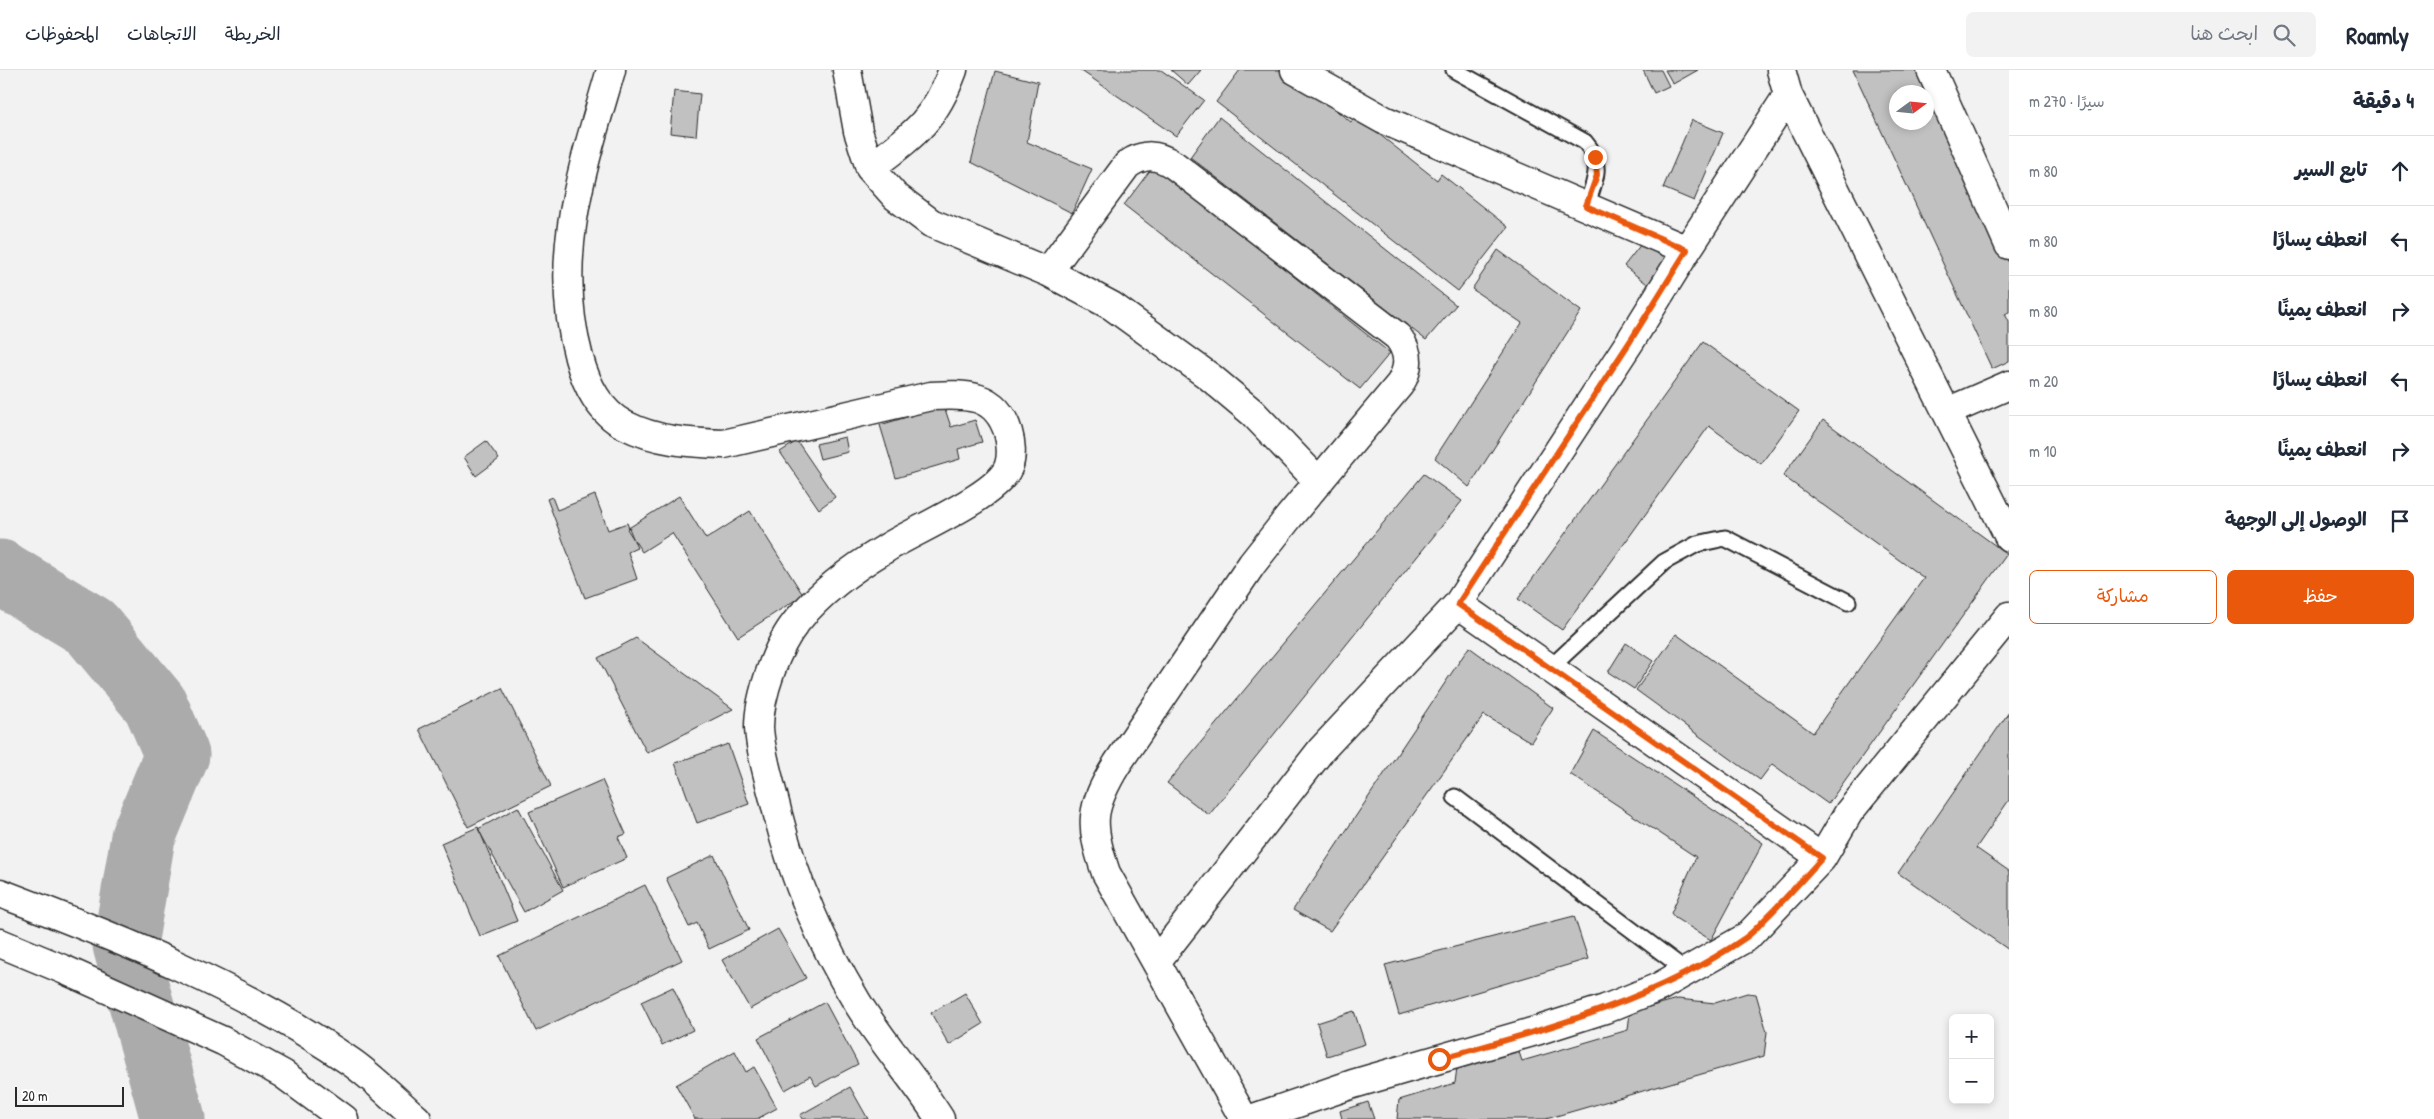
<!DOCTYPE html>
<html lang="ar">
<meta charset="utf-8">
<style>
:root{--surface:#fff;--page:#f2f2f3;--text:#1f2937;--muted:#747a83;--line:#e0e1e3;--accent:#ea580c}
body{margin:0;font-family:"Patrick Hand","Playpen Sans Arabic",sans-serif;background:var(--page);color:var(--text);direction:rtl}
.controls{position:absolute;right:15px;bottom:15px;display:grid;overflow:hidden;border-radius:8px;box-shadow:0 2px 8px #0003}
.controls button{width:45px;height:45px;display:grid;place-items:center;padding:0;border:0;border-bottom:1px solid var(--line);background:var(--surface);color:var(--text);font:25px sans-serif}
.compass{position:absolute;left:1889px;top:15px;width:45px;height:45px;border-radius:50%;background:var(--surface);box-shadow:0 2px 8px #0003;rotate:75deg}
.scale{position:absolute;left:15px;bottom:12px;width:109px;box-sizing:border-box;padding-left:5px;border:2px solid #2b2b2b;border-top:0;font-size:14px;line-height:18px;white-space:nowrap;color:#2b2b2b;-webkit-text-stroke:4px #fff;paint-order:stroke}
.stop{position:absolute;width:15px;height:15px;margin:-11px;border:4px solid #ea580c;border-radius:50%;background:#fff}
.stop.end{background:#ea580c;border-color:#fff;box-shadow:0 1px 5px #0008}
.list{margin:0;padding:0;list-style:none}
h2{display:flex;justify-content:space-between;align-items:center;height:65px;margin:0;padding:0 20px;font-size:21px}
h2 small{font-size:16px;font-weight:400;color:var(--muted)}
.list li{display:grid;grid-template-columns:32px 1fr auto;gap:15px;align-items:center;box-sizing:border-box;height:70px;padding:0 20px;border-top:1px solid var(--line)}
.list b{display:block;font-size:19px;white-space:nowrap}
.list em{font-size:16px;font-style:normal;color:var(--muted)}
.actions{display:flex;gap:10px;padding:15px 20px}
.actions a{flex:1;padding:11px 0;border:1px solid var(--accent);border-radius:8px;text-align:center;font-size:18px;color:var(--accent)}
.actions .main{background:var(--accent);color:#fff}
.icon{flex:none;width:28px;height:28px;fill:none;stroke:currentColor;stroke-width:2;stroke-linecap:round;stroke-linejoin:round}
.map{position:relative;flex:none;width:2009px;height:1049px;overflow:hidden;direction:ltr}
header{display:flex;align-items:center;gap:30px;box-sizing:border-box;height:70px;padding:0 25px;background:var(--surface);border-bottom:1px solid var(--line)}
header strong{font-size:24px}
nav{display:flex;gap:28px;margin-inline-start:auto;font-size:18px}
.search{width:350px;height:45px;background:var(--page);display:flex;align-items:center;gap:12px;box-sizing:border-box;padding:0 18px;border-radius:8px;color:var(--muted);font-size:19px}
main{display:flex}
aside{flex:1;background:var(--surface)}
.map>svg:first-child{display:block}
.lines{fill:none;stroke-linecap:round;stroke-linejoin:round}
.river{stroke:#ababab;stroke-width:65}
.building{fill:#c1c1c1;stroke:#2b2b2b;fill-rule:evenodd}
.service-casing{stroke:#2b2b2b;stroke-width:19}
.minor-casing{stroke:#2b2b2b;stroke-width:31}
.trunk-casing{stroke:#2b2b2b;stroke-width:31}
.service{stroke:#fff;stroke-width:15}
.minor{stroke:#fff;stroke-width:28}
.trunk{stroke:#fff;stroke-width:28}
.route{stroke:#ea580c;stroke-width:6}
</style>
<header>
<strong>Roamly</strong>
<div class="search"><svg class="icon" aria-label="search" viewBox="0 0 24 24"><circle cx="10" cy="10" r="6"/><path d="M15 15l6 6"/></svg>ابحث هنا</div>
<nav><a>الخريطة</a><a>الاتجاهات</a><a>المحفوظات</a></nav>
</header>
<main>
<aside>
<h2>4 دقيقة<small>سيرًا · 270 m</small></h2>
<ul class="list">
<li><svg class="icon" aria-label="ahead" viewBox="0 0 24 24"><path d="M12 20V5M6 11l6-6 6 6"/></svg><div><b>تابع السير</b></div><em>80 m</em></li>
<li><svg class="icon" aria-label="left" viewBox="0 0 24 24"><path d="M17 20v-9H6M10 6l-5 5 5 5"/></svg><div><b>انعطف يسارًا</b></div><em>80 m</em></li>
<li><svg class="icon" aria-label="right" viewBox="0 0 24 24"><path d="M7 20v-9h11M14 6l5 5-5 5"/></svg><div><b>انعطف يمينًا</b></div><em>80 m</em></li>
<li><svg class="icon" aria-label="left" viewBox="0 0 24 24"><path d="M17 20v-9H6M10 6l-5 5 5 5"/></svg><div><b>انعطف يسارًا</b></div><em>20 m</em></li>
<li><svg class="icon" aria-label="right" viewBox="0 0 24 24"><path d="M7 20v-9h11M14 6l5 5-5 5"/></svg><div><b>انعطف يمينًا</b></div><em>10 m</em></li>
<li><svg class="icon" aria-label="arrive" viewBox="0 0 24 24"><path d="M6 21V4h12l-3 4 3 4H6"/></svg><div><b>الوصول إلى الوجهة</b></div></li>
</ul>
<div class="actions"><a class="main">حفظ</a><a>مشاركة</a></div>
</aside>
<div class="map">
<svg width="2009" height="1049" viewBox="0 0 2009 1049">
<rect width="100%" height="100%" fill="#f2f2f2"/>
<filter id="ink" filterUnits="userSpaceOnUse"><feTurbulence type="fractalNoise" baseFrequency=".02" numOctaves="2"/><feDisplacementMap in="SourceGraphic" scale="10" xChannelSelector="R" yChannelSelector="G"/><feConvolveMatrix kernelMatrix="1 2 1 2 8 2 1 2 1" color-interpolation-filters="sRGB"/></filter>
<g filter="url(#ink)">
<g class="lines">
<path class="river" d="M 0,502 L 91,557 L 155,634 L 177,685 L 143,767 L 125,875 L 173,1049"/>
</g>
<path class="building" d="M 1080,0 L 1161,0 L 1204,30 L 1176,66 Z
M 1171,0 L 1201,0 L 1188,15 Z
M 1240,0 L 1284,0 L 1351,52 L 1356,46 L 1437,110 L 1441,104 L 1508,157 L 1458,221 L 1216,32 Z
M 1643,0 L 1661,0 L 1669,16 L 1654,23 Z
M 1665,0 L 1698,0 L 1673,14 Z
M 1853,0 L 1919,0 L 2009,193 L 2009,242 L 2005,244 L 2009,252 L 2009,291 L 1992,299 ZM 1896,22 L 1926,22 L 1926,52 L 1896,52 Z
M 995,1 L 1038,12 L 1027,72 L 1092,99 L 1072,143 L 971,92 Z
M 674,21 L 700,24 L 696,66 L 670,63 Z
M 1219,47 L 1456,235 L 1426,270 L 1190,87 Z
M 1692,50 L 1723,63 L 1694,131 L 1663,118 Z
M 1154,95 L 1390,283 L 1360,319 L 1124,135 Z
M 1645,169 L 1671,190 L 1651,217 L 1624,196 Z
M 1498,180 L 1581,241 L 1469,417 L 1435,388 L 1522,253 L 1472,219 Z
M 1703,272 L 1799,341 L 1761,394 L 1709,356 L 1562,560 L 1518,529 Z
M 944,336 L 951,357 L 975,350 L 982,372 L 958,379 L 960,389 L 896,408 L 880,355 Z
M 1823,350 L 2007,484 L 1828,734 L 1772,694 L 1760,710 L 1636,620 L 1676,564 L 1813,663 L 1924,508 L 1783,406 Z
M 845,367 L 848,382 L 820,389 L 816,374 Z
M 486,371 L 499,389 L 476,406 L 464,387 Z
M 797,371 L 835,427 L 819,439 L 780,382 Z
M 1424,404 L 1462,431 L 1209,745 L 1167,713 Z
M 595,425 L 608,460 L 627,453 L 637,478 L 628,482 L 637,509 L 585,528 L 547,429 L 552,427 L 557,440 Z
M 679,426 L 706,469 L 750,441 L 803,525 L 738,567 L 672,463 L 642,482 L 627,459 Z
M 636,568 L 733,639 L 647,683 L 598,588 Z
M 1626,573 L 1653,591 L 1634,619 L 1608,602 Z
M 1469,577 L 1553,638 L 1531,672 L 1484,645 L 1330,861 L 1293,840 Z
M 502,618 L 551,716 L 468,757 L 419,659 Z
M 2009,642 L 2009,730 L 1976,778 L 2009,801 L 2009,880 L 1898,803 Z
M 1594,661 L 1763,773 L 1711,870 L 1675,848 L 1671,843 L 1696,787 L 1570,704 Z
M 728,674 L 749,734 L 697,753 L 675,693 Z
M 602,710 L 626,764 L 618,767 L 627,788 L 563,817 L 529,742 Z
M 518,737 L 563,820 L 524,842 L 478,759 Z
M 478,757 L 517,851 L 480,866 L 441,773 Z
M 714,785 L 749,860 L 709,879 L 697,853 L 689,857 L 666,808 Z
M 645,815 L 682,890 L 536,961 L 499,886 Z
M 1574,846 L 1588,889 L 1399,945 L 1385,895 Z
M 778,859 L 806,908 L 750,939 L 722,890 Z
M 673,917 L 693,960 L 662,975 L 641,932 Z
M 965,923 L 983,954 L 949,975 L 931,943 Z
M 1747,923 L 1756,924 L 1767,962 L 1764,986 L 1546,1049 L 1397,1049 L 1399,1030 L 1455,1013 L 1457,997 L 1518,979 L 1522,991 L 1628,960 L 1630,942 L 1678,929 L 1715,933 Z
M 825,932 L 858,994 L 816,1016 L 810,1006 L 785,1020 L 758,968 Z
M 1354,941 L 1365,974 L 1327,986 L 1317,953 Z
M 735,981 L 746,1002 L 754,997 L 777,1038 L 757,1049 L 695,1049 L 676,1015 Z
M 850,1017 L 868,1049 L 802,1049 L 800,1045 Z
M 1368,1032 L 1374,1049 L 1342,1049 L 1340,1041 Z"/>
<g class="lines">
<g class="service-casing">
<path id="service" d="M 1454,0 L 1585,72 C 1604,93 1595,112 1586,136
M 1550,598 L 1664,492 L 1697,474 L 1725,468 L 1848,532
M 1455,727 L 1688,902"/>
</g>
<g class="minor-casing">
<path id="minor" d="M 611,0 C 583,97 551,187 579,288 C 586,314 600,343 625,355 C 656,371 690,373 724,374 L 931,326 C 966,324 996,323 1008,362 C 1011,372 1012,386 1009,395 C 1001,425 912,461 885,479 C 853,498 821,522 797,551 C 777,575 759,626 759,657 C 760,683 772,719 778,745 C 795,813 821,873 857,932 C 882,973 915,1009 940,1049
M 847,0 L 858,61 L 870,98 L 895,126 L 931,153 L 1048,202 L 1112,236 L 1210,307 L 1253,343 L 1319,412
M 1295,0 L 1384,50 L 1687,180
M 1781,0 L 1788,25 L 2009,467
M 1931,0 L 2009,175
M 870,98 C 913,65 934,52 953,0
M 1048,202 L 1127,95 C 1144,83 1157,84 1174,95 L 1398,267 C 1410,283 1410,297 1400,314 L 1289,447 L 1252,494 L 1117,694 C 1090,738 1089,754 1106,803 L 1244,1049
M 1947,342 L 2009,315
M 1458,534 L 1822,788
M 1156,892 L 1322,679 L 1458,534 L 1631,270 L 1687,180 L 1788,25
M 1251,1049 L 1353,1014 L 1539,960 L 1605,939 L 1659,917 L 1747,867 L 1822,788 L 1849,742 L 2009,546"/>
</g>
<g class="trunk-casing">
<path id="trunk" d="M 0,823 C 121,869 244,918 351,992 C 374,1008 395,1030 417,1049
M 0,873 L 65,900 L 223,971 L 283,1004 L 344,1049"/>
</g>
<use href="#service" class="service"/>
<use href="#minor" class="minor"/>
<use href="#trunk" class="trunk"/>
</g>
</g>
<g class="lines" filter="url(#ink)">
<path class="route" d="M 1439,989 C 1545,959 1654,931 1745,868 C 1754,862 1760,854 1767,847 C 1786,828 1804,808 1822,788 L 1458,534 L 1631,270 L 1687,180 L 1586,136 L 1597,105 L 1595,87"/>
</g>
</svg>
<div class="controls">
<button>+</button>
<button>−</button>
</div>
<svg class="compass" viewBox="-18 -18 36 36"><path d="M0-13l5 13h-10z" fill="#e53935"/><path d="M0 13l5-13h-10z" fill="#747a83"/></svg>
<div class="scale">20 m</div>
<div class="stop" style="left:1439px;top:989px"></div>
<div class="stop end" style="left:1595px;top:87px"></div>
</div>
</main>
